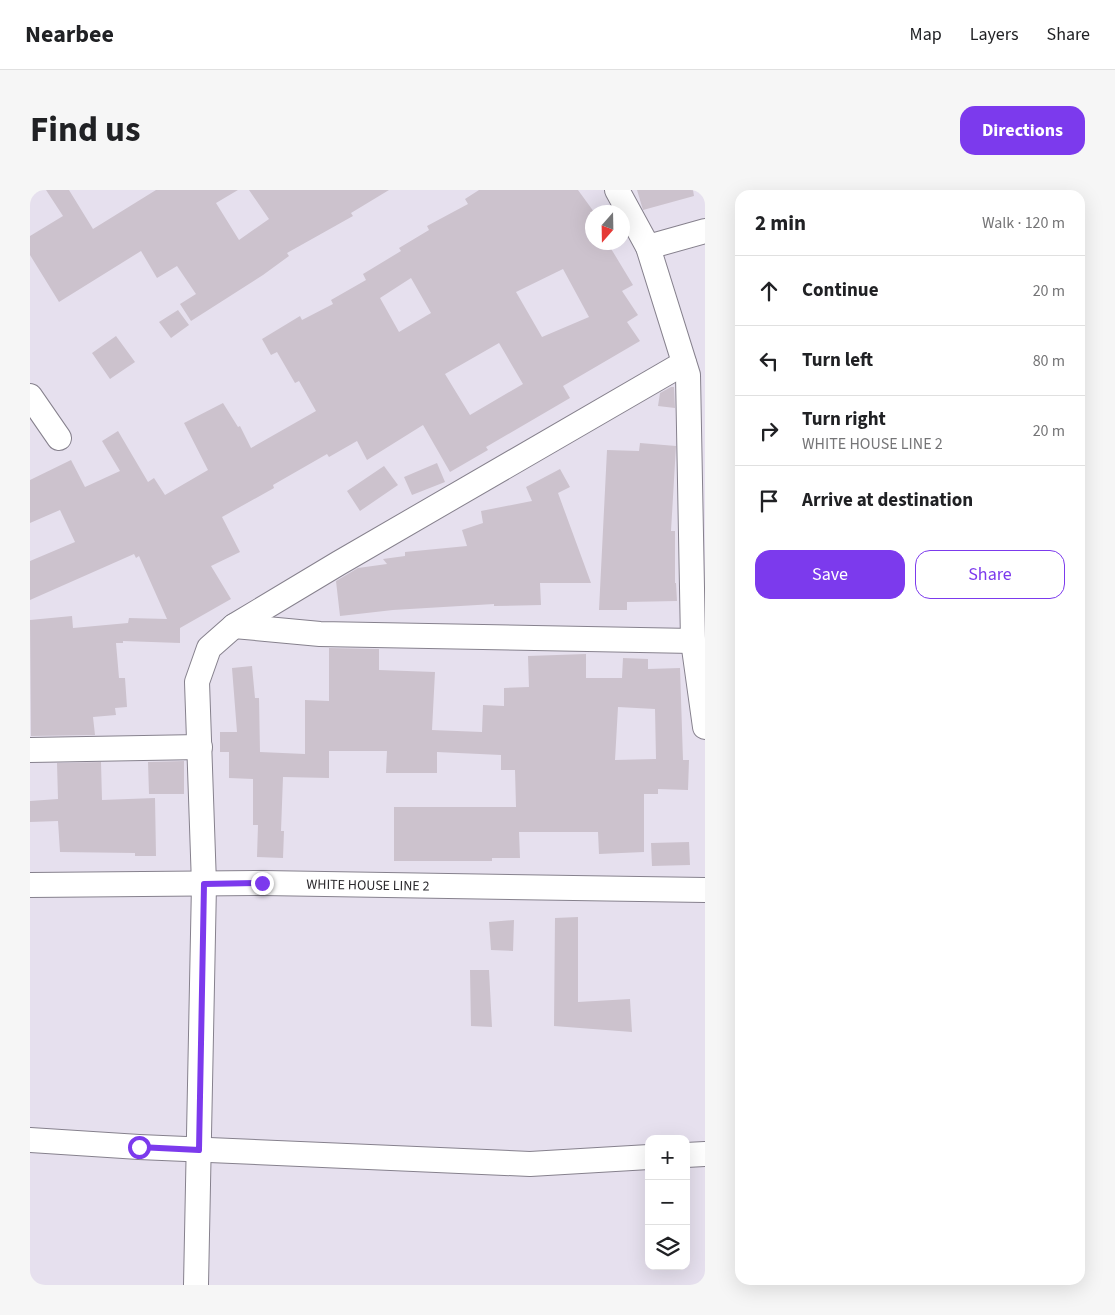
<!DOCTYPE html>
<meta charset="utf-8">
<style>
:root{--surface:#fff;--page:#f6f6f6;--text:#202124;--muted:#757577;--line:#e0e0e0;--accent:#7c3aed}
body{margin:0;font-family:"Source Sans 3",sans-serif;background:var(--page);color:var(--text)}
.controls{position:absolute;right:15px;bottom:15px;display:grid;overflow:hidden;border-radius:10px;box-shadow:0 5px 20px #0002}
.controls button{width:45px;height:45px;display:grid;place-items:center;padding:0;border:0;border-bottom:1px solid var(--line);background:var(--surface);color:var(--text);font:25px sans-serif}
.compass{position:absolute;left:555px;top:15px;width:45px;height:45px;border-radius:50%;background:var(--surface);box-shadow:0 5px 20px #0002;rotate:200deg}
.stop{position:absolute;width:15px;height:15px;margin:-11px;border:4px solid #7c3aed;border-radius:50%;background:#fff}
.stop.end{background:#7c3aed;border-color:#fff;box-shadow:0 1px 5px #0008}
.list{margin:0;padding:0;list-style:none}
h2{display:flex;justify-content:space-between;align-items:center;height:65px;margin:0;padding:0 20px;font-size:21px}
h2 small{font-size:16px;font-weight:400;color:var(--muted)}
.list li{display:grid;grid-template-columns:32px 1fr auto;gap:15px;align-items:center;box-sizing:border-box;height:70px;padding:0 20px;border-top:1px solid var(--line)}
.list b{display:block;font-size:19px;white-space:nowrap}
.list p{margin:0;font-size:16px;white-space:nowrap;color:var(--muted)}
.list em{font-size:16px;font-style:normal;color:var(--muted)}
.actions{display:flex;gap:10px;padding:15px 20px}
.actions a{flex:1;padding:11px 0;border:1px solid var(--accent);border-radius:15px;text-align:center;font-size:18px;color:var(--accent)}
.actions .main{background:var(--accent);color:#fff}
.icon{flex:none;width:28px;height:28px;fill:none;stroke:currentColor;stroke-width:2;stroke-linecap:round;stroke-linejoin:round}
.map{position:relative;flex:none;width:675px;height:1095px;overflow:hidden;border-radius:15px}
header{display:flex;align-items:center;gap:30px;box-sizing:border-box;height:70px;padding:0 25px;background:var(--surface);border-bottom:1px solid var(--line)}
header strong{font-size:24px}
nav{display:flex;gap:28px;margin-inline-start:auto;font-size:18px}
.intro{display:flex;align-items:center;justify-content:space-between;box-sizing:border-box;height:120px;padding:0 30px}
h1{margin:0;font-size:35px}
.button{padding:12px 22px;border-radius:15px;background:var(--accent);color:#fff;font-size:18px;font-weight:700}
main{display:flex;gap:30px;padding:0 30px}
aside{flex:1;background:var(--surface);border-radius:15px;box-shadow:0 5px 20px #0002}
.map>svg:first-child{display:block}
.building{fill:#ccc2cd;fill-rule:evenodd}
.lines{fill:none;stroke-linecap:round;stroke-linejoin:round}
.minor-casing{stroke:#86818d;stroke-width:26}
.minor{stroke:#fff;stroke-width:24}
.route{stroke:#7c3aed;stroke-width:6}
.labels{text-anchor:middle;stroke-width:4.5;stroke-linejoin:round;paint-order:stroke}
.street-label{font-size:14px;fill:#2c2a2e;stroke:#e6e0ee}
</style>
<header>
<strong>Nearbee</strong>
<nav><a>Map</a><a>Layers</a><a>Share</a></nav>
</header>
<div class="intro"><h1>Find us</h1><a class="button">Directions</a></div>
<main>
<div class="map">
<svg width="675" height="1095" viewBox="0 0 675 1095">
<rect width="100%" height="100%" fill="#e6e0ee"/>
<path class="building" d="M 16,0 L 39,0 L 63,39 L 126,0 L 208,0 L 186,13 L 209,50 L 239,29 L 219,0 L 359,0 L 321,23 L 323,26 L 257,63 L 259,66 L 233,85 L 161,131 L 150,114 L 166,104 L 147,76 L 127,88 L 111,61 L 29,112 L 0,65 L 0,46 L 33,26 Z
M 449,0 L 548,0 L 564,22 L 560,22 L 562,27 L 562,52 L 577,52 L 603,95 L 592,101 L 608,125 L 597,132 L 610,151 L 533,196 L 540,208 L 456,257 L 458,260 L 420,282 L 393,235 L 337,270 L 327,251 L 299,267 L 297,264 L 243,295 L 244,298 L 192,327 L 210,362 L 181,376 L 201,409 L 150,438 L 150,453 L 93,451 L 93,453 L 86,453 L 89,488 L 95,488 L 97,517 L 85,518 L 86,525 L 63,527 L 65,545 L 1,546 L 0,430 L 42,426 L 43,438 L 98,433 L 99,428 L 137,429 L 109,366 L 106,368 L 104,364 L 0,410 L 0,371 L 45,352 L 30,320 L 0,333 L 0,290 L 41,270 L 55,297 L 90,281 L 72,251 L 88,241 L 118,292 L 124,288 L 135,305 L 178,280 L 154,233 L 193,213 L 208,237 L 210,236 L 221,258 L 286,221 L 269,191 L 265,193 L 247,162 L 241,165 L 232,149 L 270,126 L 272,130 L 303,114 L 301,110 L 336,90 L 333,84 L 371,61 L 369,58 L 399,40 L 397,36 L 438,14 L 435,9 ZM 533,79 L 559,127 L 512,147 L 486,102 ZM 381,88 L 401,123 L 369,142 L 350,108 ZM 469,153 L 493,194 L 440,225 L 415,184 Z
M 607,0 L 663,0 L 664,6 L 613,20 Z
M 148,120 L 159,135 L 141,148 L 129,132 Z
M 86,146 L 105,172 L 80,189 L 62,163 Z
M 641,197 L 644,197 L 645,218 L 628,216 L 630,203 Z
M 610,253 L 646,256 L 641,341 L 645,341 L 645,393 L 646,393 L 647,411 L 597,412 L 597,420 L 569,420 L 577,260 L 609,261 Z
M 407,273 L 415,292 L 382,305 L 374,287 Z
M 354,276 L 368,295 L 330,321 L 317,301 Z
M 530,279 L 540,297 L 528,303 L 561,393 L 510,393 L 511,415 L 464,416 L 464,414 L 363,420 L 310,426 L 306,391 L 328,378 L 357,374 L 353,369 L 375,366 L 375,362 L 437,356 L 432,340 L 453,333 L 451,321 L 502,311 L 496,297 Z
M 299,458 L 349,459 L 349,480 L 405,482 L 402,540 L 452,542 L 453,515 L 474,516 L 474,498 L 499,497 L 498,466 L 556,464 L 556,488 L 592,488 L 593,468 L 618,469 L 618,479 L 650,478 L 653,570 L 659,570 L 658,600 L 628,599 L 628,604 L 614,604 L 614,662 L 569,664 L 568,642 L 489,642 L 490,668 L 462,668 L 462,671 L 364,671 L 364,617 L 486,617 L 485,580 L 471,580 L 471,565 L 407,562 L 407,583 L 356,583 L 357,561 L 299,561 L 299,588 L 253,587 L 251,641 L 254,641 L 253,668 L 227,667 L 228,635 L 223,635 L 223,589 L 199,588 L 199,562 L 190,562 L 190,542 L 207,542 L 202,478 L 222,476 L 225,508 L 229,508 L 230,562 L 275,564 L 275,510 L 299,511 ZM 588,517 L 625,519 L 626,569 L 585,570 Z
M 154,571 L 154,604 L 119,604 L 118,572 Z
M 71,572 L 72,610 L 125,608 L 126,666 L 105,666 L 105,663 L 30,662 L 28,631 L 0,632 L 0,611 L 28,609 L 27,573 Z
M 659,652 L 660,675 L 622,676 L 621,653 Z
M 548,727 L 548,812 L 600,809 L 602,842 L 524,836 L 525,728 Z
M 484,730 L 483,761 L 461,760 L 459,732 Z
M 440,780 L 459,780 L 462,837 L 441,836 Z"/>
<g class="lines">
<g class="minor-casing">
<g id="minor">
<path d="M 587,0 L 618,57 L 658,185 L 663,451 L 675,537"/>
<path d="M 618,57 L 675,41"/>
<path d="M 0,206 L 29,248"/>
<path d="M 204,436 L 290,444 L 663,451"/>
<path d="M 0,560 L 170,557"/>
<path id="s1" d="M 0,695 L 233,693 L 675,700"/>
<path d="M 0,950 L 109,957 L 500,974 L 619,967"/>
<path d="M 656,965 L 675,964"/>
<path d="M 166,1095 L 174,694 L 167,492 L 179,458 L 204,436 L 309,373 L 654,173"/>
</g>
</g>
<use href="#minor" class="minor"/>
</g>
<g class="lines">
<path class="route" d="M 109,957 L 169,960 L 174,694 L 232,693"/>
</g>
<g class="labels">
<g class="street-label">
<text dy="5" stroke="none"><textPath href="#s1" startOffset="338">WHITE HOUSE LINE 2</textPath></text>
</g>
</g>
</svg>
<div class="controls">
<button>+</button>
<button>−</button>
<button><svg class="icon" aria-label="layers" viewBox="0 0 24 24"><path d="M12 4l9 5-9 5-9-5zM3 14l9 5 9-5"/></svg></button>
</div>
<svg class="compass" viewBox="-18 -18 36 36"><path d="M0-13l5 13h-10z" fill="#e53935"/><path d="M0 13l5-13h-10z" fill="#757577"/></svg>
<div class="stop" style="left:109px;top:957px"></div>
<div class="stop end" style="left:232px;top:693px"></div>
</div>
<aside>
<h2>2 min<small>Walk · 120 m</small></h2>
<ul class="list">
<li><svg class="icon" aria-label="ahead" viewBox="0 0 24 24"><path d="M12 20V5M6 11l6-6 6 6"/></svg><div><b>Continue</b></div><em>20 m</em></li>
<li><svg class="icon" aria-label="left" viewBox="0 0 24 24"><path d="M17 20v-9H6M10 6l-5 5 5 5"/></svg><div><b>Turn left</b></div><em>80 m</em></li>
<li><svg class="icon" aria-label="right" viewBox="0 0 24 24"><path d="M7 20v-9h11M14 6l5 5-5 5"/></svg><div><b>Turn right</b><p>WHITE HOUSE LINE 2</p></div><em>20 m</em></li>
<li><svg class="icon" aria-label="arrive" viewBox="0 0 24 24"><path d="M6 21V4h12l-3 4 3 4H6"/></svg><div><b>Arrive at destination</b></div></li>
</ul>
<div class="actions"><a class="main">Save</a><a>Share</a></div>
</aside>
</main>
